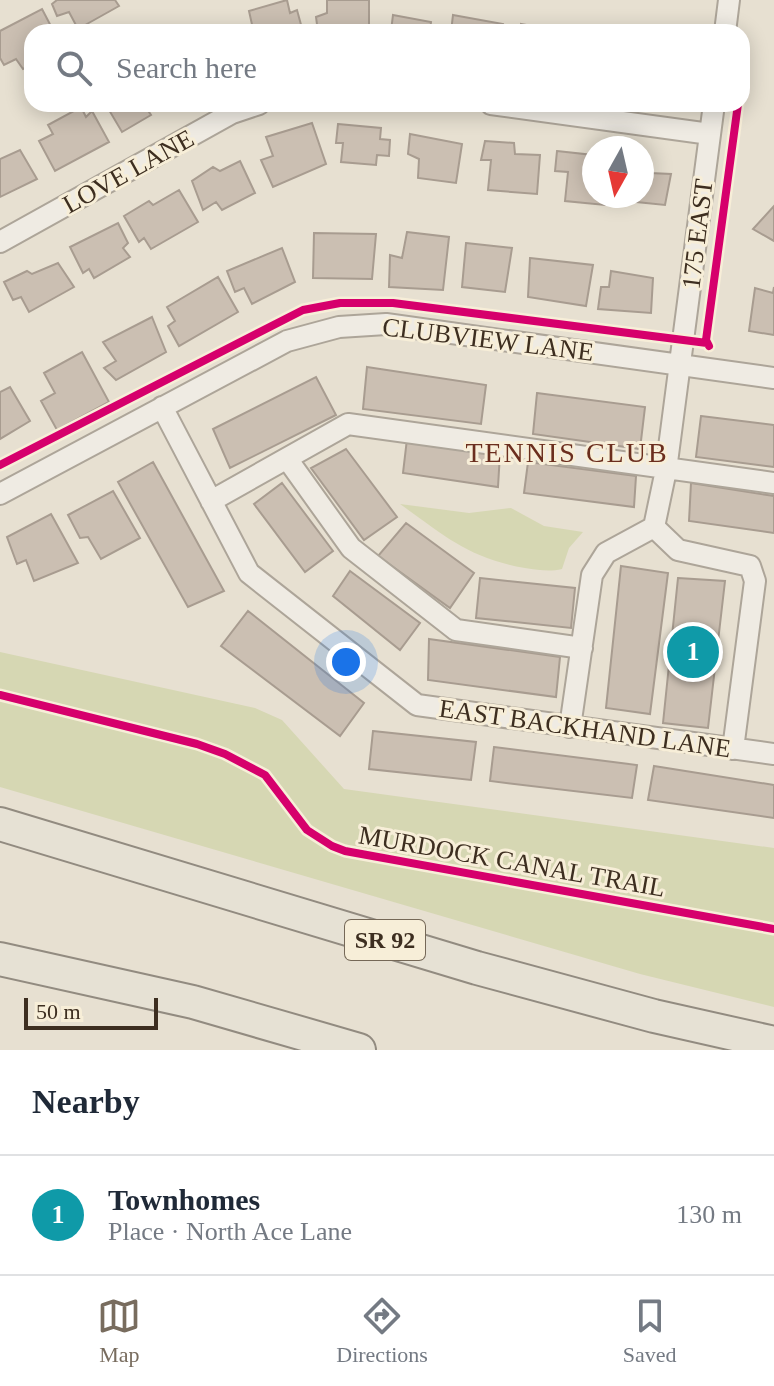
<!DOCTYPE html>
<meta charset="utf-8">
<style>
:root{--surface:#fff;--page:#f2f2f3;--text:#1f2937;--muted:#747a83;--line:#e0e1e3;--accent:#786c5e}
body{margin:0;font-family:Georgia,serif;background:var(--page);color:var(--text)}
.compass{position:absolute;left:582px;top:136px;width:72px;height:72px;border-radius:50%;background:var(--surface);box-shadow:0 4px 20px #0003;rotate:188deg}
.scale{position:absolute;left:24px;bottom:20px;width:134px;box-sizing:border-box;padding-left:8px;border:4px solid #3d2e20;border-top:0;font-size:22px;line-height:28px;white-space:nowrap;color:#3d2e20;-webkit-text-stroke:6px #f7eed8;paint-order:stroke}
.you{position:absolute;left:346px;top:662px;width:28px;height:28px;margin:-20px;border:6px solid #fff;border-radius:50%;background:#1a73e8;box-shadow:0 0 0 12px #1a73e833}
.badge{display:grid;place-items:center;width:52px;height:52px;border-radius:50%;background:var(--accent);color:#fff;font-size:26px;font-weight:700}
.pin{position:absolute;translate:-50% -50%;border:4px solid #fff;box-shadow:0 2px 8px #0006}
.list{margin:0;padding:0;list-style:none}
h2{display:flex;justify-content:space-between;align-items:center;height:104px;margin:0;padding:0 32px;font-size:34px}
h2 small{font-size:26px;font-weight:400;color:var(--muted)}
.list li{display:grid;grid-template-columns:52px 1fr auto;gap:24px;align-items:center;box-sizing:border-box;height:120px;padding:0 32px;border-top:2px solid var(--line)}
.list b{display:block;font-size:30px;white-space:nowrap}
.list p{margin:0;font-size:26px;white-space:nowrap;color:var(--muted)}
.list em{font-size:26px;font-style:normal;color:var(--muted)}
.icon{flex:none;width:44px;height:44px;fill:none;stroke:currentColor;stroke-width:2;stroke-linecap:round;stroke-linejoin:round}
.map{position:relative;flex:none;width:774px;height:1050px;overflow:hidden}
.search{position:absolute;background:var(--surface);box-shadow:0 4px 20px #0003;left:24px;right:24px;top:24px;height:88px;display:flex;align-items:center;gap:20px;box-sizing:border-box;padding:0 28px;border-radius:24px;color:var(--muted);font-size:30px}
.sheet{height:224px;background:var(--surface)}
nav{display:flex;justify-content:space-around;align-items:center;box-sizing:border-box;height:112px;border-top:2px solid var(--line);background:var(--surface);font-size:22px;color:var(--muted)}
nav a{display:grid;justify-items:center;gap:4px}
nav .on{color:var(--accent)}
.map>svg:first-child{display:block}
.green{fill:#d6d7b3}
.building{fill:#cbbfb2;stroke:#a89c90;stroke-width:2}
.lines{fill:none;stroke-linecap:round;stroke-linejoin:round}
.minor-casing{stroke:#ada599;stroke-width:24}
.primary-casing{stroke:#928b80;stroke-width:36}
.minor{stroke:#efebe3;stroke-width:20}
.primary{stroke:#e6e1d4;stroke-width:32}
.cycleway-casing{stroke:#f7eed8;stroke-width:13}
.cycleway{stroke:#d6006c;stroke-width:8}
.labels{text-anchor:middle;stroke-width:6;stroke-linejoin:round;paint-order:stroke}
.shield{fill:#f7eed8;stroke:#756857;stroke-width:2}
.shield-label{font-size:24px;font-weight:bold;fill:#3d2e20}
.street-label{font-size:26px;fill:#3d2e20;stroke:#f7eed8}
.neighbourhood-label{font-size:28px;letter-spacing:2px;fill:#6b2e1e;stroke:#f7eed8}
</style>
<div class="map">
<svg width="774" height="1050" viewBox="0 0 774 1050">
<rect width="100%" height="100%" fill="#e7e0d1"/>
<path class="green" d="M 400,504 L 469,513 L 511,508 L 544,526 L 583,532 L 569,548 L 562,569 C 549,572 539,570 525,568 C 468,558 445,536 400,504 Z
M 0,652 L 255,708 L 282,720 L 344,789 L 774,848 L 774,1007 L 640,974 L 0,787 Z"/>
<path class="building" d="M 57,0 L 115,0 L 119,6 L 78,29 L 69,12 L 57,16 L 52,4 Z
M 287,0 L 290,13 L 297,10 L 303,32 L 245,32 L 253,29 L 249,11 Z
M 327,0 L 369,0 L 369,32 L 318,32 L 316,17 L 327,13 Z
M 42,9 L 54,32 L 32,32 L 32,65 L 23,69 L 16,59 L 4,65 L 0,58 L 0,31 Z
M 393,15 L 431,22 L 430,30 L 436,32 L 380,32 L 380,29 L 391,31 Z
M 453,15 L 503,24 L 502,32 L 451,32 Z
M 521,24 L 560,31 L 560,32 L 520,32 Z
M 120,104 L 148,104 L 145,106 L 151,115 L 122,132 L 109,110 Z
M 81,107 L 86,117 L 92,111 L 109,142 L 55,171 L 39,141 L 53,134 L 48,125 Z
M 312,123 L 326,164 L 273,187 L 261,160 L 273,156 L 266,137 Z
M 338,124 L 381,128 L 380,139 L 390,140 L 389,156 L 377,155 L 376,165 L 341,162 L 343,143 L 336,143 Z
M 410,134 L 462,144 L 456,183 L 418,178 L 419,159 L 408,154 Z
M 485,141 L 514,143 L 515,154 L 540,155 L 537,194 L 488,190 L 491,160 L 481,160 Z
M 20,150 L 37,179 L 0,197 L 0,159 Z
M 557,151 L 593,155 L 594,196 L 606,196 L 605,205 L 565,201 L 568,172 L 555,171 Z
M 240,161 L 255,193 L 222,210 L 216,202 L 203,210 L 192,181 L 213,167 L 220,171 Z
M 642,161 L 650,162 L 650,173 L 671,174 L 665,205 L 627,201 L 628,196 L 642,196 Z
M 179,190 L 198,222 L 151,249 L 144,238 L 139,242 L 124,216 L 149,201 L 153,205 Z
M 774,206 L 774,241 L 753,229 Z
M 118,223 L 128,243 L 123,248 L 130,257 L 94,278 L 89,269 L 83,273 L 70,247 Z
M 407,232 L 449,237 L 443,290 L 389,287 L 390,255 L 402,258 Z
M 314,233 L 376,234 L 372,279 L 313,278 Z
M 466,243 L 512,248 L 505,292 L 462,287 Z
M 282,248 L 295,282 L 252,304 L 244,288 L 235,292 L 227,271 Z
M 530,258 L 593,265 L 586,306 L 528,297 Z
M 58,263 L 74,287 L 29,312 L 21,297 L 13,300 L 4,282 L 27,271 L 32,274 Z
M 611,271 L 653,278 L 651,313 L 598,309 L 601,287 L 609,287 Z
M 218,277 L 238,312 L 179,346 L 168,326 L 175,321 L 167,307 Z
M 774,287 L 774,335 L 749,331 L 755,288 L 773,293 Z
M 152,317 L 166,352 L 116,380 L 104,368 L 116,361 L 103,342 Z
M 82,352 L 109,402 L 57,430 L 41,401 L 55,393 L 44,373 Z
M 367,367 L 486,385 L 481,424 L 363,409 Z
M 316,377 L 336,415 L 230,468 L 213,429 Z
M 10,387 L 30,421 L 0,439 L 0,392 Z
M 537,393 L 645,407 L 640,449 L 533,434 Z
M 701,416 L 774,425 L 774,467 L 696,457 Z
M 407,439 L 500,453 L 498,487 L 403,473 Z
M 346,449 L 397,517 L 364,540 L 311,468 Z
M 153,462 L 224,591 L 188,607 L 118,482 Z
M 528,462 L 636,476 L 634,507 L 524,493 Z
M 282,483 L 333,551 L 305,572 L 254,504 Z
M 691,483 L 774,496 L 774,533 L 689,521 Z
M 113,491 L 140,538 L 101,559 L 88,537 L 80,538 L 68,515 Z
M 51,514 L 78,563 L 34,581 L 26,560 L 17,564 L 7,537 Z
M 406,523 L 474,573 L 450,608 L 378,556 Z
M 621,566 L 668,573 L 650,714 L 606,708 Z
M 350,571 L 420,623 L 400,650 L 333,596 Z
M 480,578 L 575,588 L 571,628 L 476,618 Z
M 678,578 L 725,581 L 708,728 L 663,723 Z
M 248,611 L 364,703 L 340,736 L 221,646 Z
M 429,639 L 560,657 L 556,697 L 428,680 Z
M 373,731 L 476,742 L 471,780 L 369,769 Z
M 494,747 L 637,765 L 632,798 L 490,781 Z
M 654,766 L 774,785 L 774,818 L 648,800 Z"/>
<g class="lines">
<g class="minor-casing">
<path id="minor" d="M 725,32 L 729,0
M 491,104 L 710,134
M 0,242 L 232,113 L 259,104
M 162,407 L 249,573 L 417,705 L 774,754
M 288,460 L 351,548 L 456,630 L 582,648
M 0,494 L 287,341 L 339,327 L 386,324 L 774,378
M 211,501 L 348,424 L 774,483
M 654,527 L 678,550 L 750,566 L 755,581 L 733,749
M 570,727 L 592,575 L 606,553 L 654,527 L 666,470 L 714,104"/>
</g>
<g class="primary-casing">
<path id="primary" d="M 0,824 L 477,968 L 654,1016 L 774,1043
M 0,959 L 193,1002 L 359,1050"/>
</g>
<use href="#minor" class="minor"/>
<use href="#primary" class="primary"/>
<g class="cycleway-casing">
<path id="cycleway" d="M 709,346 L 706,340 L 738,104
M 0,465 L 303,310 L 340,303 L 393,303 L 707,343
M 0,695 L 197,744 L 225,754 L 265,775 L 307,830 L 332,846 L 345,851 L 774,929"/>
</g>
<use href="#cycleway" class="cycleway"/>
</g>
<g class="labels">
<rect class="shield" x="345" y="920" width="80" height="40" rx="6"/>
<g class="shield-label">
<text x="385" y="948">SR 92</text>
</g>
<g class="street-label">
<text transform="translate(128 171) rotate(-29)" y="9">LOVE LANE</text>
<text transform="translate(697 234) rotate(-83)" y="9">175 EAST</text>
<text transform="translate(488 339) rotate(7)" y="9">CLUBVIEW LANE</text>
<text transform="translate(585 728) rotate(8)" y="9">EAST BACKHAND LANE</text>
<text transform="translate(512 861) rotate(10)" y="9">MURDOCK CANAL TRAIL</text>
</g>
<g class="neighbourhood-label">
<text x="567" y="462">TENNIS CLUB</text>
</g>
</g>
</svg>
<svg class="compass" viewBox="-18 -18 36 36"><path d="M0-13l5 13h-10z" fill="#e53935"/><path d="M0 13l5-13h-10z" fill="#747a83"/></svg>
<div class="scale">50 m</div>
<div class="you"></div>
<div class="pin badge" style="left:693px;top:652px;background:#0f9aa8">1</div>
<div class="search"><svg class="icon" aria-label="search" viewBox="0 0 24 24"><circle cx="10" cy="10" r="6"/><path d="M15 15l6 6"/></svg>Search here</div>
</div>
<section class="sheet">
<h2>Nearby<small></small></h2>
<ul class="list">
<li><span class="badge" style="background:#0f9aa8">1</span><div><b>Townhomes</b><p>Place · North Ace Lane</p></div><em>130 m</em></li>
</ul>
</section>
<nav>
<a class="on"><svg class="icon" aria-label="map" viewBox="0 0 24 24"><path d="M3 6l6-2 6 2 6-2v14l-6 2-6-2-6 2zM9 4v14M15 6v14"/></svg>Map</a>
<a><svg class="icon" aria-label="directions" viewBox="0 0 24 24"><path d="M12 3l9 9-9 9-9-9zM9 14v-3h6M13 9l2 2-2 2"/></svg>Directions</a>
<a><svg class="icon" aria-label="saved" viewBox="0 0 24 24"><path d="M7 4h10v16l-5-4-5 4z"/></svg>Saved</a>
</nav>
